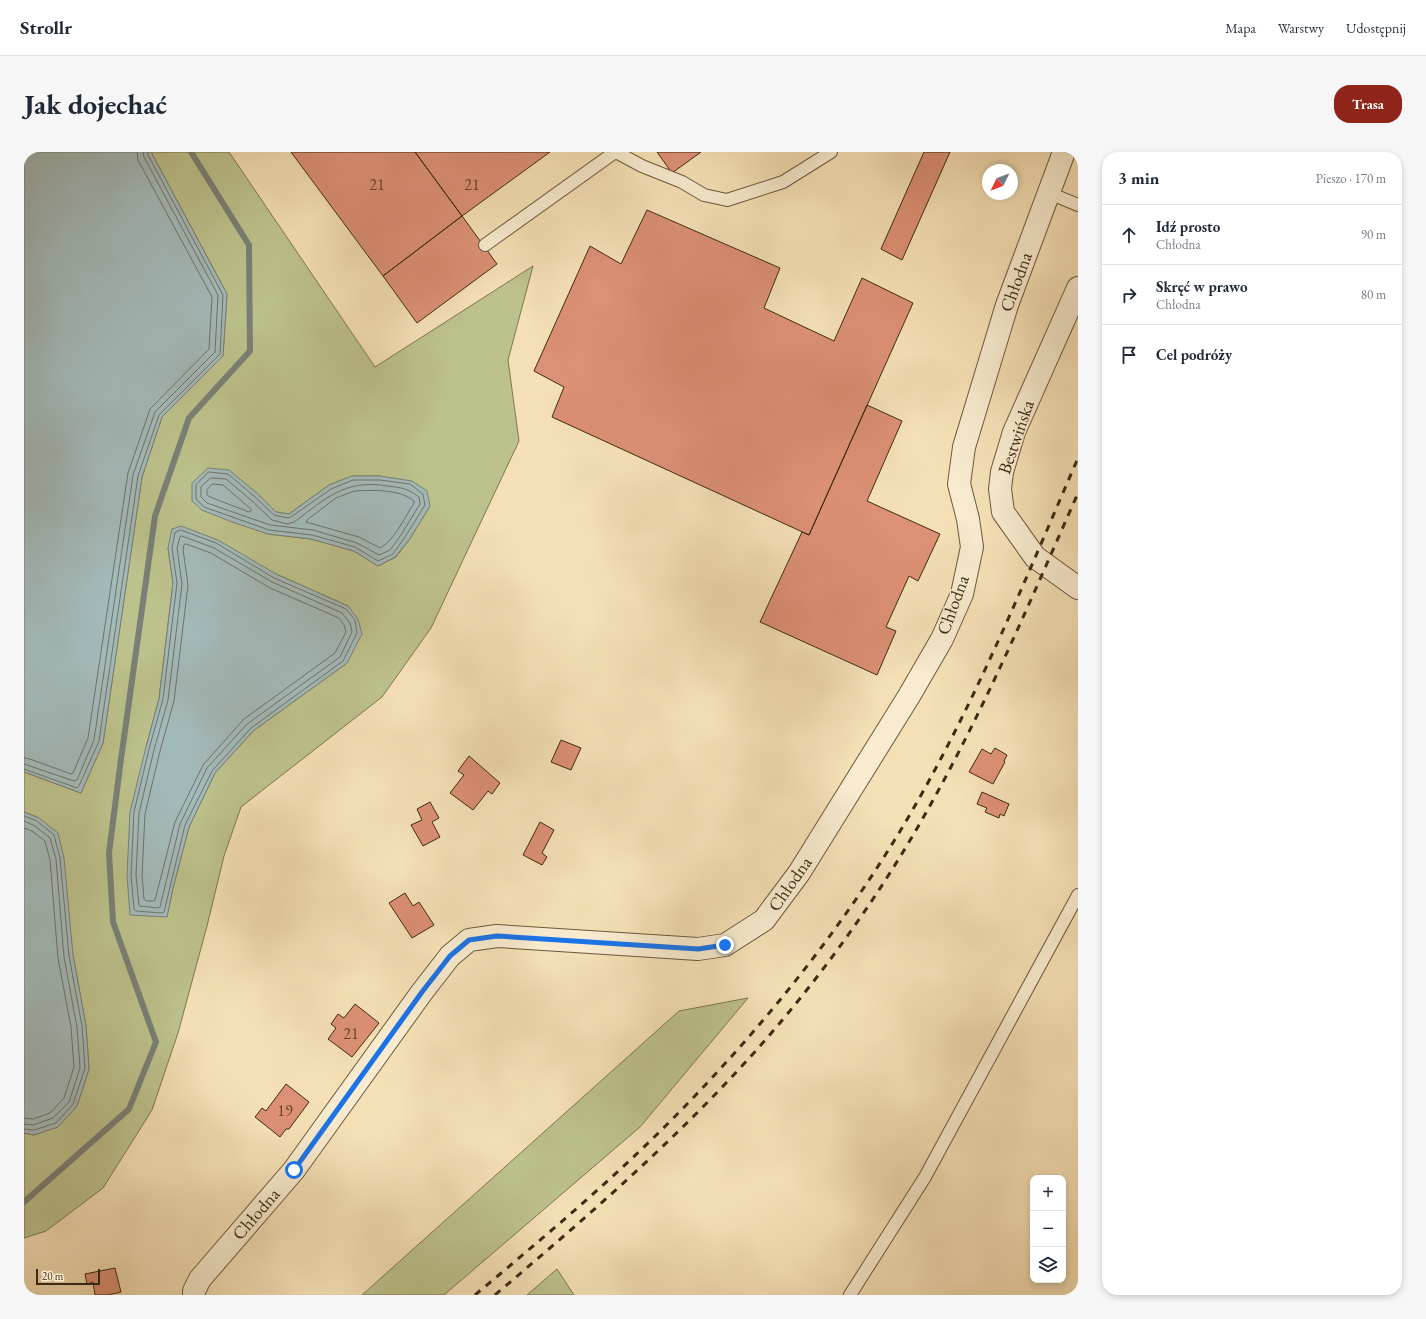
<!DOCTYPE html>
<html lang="pl">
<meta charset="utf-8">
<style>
:root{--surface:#fff;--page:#f6f6f7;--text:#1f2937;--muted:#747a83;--line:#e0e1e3;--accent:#8f2418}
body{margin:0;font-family:"EB Garamond",serif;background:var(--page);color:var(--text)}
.controls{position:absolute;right:12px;bottom:12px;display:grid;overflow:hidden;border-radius:8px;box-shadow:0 2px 6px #0003}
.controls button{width:36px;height:36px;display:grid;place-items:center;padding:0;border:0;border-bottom:1px solid var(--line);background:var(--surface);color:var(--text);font:20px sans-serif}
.compass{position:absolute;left:958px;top:12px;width:36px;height:36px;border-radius:50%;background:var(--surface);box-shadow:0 2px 6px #0003;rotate:227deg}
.scale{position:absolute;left:12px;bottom:10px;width:64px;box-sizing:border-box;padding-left:4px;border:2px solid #3d2a13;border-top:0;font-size:11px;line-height:14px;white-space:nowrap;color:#3d2a13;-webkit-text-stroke:3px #f8ebcf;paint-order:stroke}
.stop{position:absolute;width:12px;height:12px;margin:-9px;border:3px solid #1a73e8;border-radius:50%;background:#fff}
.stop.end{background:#1a73e8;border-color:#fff;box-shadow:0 1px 4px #0008}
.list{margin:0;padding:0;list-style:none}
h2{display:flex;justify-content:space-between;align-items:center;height:52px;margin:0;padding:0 16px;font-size:17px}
h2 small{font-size:13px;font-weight:400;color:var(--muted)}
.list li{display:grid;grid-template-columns:26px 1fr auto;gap:12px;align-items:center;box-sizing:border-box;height:60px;padding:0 16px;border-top:1px solid var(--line)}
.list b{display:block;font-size:15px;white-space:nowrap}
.list p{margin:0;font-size:13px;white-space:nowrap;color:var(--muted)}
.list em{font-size:13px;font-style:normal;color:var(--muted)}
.icon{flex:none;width:22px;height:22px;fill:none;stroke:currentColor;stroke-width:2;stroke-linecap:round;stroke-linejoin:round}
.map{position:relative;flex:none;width:1054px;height:1143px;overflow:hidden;border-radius:16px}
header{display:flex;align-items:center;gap:24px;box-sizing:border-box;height:56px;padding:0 20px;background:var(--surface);border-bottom:1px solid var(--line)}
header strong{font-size:19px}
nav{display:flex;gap:22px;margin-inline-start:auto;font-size:14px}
.intro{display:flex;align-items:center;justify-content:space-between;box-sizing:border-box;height:96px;padding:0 24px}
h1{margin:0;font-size:28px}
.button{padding:10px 18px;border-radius:16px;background:var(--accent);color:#fff;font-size:14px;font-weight:700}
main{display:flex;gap:24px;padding:0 24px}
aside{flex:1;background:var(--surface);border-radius:16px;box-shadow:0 2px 6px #0003}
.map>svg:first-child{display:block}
.green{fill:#bdc28c;stroke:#7d7650;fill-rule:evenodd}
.water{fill:#a3baba;stroke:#7a8077}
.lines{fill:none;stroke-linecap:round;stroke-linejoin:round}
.shore{stroke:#707266;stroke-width:1}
.stream{stroke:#7a8077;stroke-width:6}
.building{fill:#dc9074;stroke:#3d2a13}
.service-casing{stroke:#6b583c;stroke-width:14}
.minor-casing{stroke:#6b583c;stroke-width:24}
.tertiary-casing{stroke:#6b583c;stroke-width:24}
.service{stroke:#f8ebcf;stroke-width:12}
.minor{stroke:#f8ebcf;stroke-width:22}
.tertiary{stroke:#f8ebcf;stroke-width:22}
.rail{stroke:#3d2a13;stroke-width:3;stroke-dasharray:7 7;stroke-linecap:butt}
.route{stroke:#1a73e8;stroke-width:5}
.labels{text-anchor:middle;stroke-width:3;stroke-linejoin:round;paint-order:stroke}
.number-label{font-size:16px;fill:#65442b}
.street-label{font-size:18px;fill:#3d2a13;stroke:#f8ebcf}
</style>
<header>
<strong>Strollr</strong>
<nav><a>Mapa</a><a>Warstwy</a><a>Udostępnij</a></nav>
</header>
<div class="intro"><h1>Jak dojechać</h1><a class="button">Trasa</a></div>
<main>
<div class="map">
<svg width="1054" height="1143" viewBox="0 0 1054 1143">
<rect width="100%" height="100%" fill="#f5e0b5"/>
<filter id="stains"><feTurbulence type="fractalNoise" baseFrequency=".005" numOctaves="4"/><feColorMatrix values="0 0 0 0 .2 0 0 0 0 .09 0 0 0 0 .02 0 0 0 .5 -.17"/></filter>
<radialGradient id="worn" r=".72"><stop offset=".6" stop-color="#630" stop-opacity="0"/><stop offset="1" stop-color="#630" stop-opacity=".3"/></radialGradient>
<path class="green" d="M 127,0 L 205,0 L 351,215 L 509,114 L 484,208 L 495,289 L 407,476 L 358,545 L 217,655 L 200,704 L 183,774 L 154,881 L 128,958 L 79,1036 L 22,1079 L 0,1086 L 0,981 L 10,983 L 34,974 L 53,954 L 65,917 L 62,874 L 49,803 L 15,666 L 0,660 L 0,620 L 57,641 L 79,591 L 118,325 L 138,265 L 199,204 L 203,142 ZM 329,324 L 356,324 L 406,354 L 385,388 L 372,405 L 354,414 L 330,399 L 287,387 L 244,382 L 178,358 L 233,341 L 252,360 L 265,362 L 305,333 ZM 144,396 L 252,422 L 324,454 L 323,511 L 229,579 L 191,621 L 165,675 L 149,736 L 143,765 L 122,595 L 135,547 L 149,431 Z
M 724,846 L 616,975 L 420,1143 L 338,1143 L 655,859 Z
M 533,1117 L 550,1143 L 503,1143 Z"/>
<path class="water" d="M 0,0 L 127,0 L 203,142 L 199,204 L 138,265 L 118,325 L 79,591 L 57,641 L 0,620 Z
M 184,316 L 205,318 L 233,341 L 252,360 L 265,362 L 305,333 L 328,324 L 356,324 L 388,329 L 403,339 L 406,354 L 385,388 L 371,405 L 354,414 L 330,399 L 287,387 L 244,382 L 208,370 L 178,358 L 168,349 L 168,331 Z
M 157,374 L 194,388 L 252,422 L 324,454 L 334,467 L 338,482 L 323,511 L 229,579 L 191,621 L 165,675 L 149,736 L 143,765 L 106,763 L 103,723 L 106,660 L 122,595 L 135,547 L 149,431 L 144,396 L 148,377 Z
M 0,660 L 15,666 L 34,681 L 40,706 L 49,803 L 62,874 L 65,917 L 53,954 L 34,975 L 10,983 L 0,981 Z"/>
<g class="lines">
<path class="shore" d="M 185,320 L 204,322 L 230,344 L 250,363 L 264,366 L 267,365 L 307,337 L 329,328 L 356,328 L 386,332 L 399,342 L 401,353 L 381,385 L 369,402 L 354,409 L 331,395 L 288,383 L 245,378 L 180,355 L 172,347 L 172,333 Z
M 187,326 L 202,327 L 227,348 L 248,368 L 263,372 L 270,370 C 303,346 320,327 364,334 C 378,336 383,336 395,345 L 396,352 L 377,383 L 366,398 L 355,403 L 333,391 L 289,378 L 246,373 L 183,351 L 177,345 L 177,335 Z
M 189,332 L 199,333 L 227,357 L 227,359 L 225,360 L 186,345 L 183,343 L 183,338 Z
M 331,339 C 348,338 376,337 390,349 L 390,351 C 381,365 370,389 356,396 L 335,385 L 282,370 L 283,368 L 312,346 Z
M 157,378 L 192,391 L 250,426 L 322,457 L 331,468 L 333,481 L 319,509 L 227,576 L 188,619 L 161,673 L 140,760 L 138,761 L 112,759 L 110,757 L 107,723 L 110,660 L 125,597 L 139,547 L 153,431 L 148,396 L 151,381 Z
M 158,384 L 190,396 L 248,430 L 318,461 L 326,471 L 328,480 L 316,505 L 223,572 L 183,616 L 156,672 L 136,755 L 134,756 L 116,754 L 115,753 L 112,723 L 115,661 L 130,598 L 144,548 L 158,432 L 153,396 L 156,385 Z
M 162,392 L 187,401 L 246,436 L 315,466 L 320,473 L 322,480 L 311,501 L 220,567 L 179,613 L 151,670 L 131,748 L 130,749 L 122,749 L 120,747 L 118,723 L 121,662 L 136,599 L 150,549 L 164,433 L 159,397 L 160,393 Z
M 0,606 L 6,607 L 47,622 L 49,621 L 64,586 L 104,321 L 126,257 L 185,197 L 188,145 L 114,8 L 113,0
M 0,612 L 50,629 L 53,628 L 70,588 L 109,323 L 131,260 L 191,200 L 194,143 L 120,5 L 119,0
M 0,617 L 53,636 L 55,634 L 75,589 L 114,324 L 135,263 L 196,202 L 199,143 L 124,3 L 124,0
M 0,664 L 13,669 L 30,683 L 36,706 L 45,804 L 58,874 L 61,916 L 49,952 L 32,971 L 10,978 L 0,977
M 0,669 L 11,674 L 26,686 L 32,707 L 40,805 L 53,875 L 56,916 L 45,950 L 29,966 L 9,973 L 0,972
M 0,676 L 8,679 L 21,689 L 26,708 L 34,806 L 47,875 L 50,915 L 40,946 L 26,961 L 9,967 L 0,966"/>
<path class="stream" d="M 0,1050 L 105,957 L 132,890 L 89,770 L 85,701 L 97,607 L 131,364 L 165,266 L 226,199 L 225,93 L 167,0"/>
</g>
<path class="building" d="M 267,0 L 391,0 L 438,64 L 359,124 Z
M 391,0 L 526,0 L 438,64 Z
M 633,0 L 677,0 L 648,21 Z
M 900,0 L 926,0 L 878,108 L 857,97 Z
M 623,58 L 756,116 L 740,156 L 810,189 L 838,126 L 889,151 L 785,383 L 528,265 L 540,235 L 510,219 L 566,94 L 597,112 Z
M 438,64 L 473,112 L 393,171 L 359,124 Z
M 843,253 L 878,269 L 843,349 L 916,382 L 894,429 L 885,424 L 862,475 L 872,479 L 853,523 L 736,470 L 778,380 L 785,383 Z
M 537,588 L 557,596 L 547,618 L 527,610 Z
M 971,596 L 983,603 L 980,609 L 981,610 L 969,632 L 945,620 L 958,597 L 967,602 Z
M 445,604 L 476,631 L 468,642 L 464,639 L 449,658 L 426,641 L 440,623 L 434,619 Z
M 958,640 L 985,652 L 980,664 L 976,662 L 975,666 L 961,660 L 963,656 L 953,652 Z
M 406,650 L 415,666 L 408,670 L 416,685 L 399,694 L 387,673 L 398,668 L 393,657 Z
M 516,670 L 530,678 L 518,701 L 523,705 L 518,713 L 499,703 Z
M 381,741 L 389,754 L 395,750 L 410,773 L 388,786 L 365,751 Z
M 331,852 L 355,871 L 328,905 L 304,887 L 312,876 L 307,872 L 314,862 L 320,866 Z
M 262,932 L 285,950 L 265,977 L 262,977 L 256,985 L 231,965 L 238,956 L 242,959 Z
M 91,1116 L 97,1140 L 84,1143 L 71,1143 L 69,1130 L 63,1132 L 61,1122 Z"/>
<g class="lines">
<g class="service-casing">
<path id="service" d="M 592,0 L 618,14 L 658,30 L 680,43 L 703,48 L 759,30 L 807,0
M 1025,41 L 1054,53
M 461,93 L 591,0
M 826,1143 L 901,1025 L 1054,743"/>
</g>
<g class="minor-casing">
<path id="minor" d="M 170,1143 L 170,1139 L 176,1127 L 270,1018 L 398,840 L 426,804 L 445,788 L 473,784 L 674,797 L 701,793 L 740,768 L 775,721 L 885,544 L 918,487 L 938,442 L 948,395 L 944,367 L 935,332 L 940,295 L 983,153 L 1040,0"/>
</g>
<g class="tertiary-casing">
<path id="tertiary" d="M 1054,136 L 990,280 L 978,320 L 976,337 L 979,360 L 1011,405 L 1054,436"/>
</g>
<use href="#service" class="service"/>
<use href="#minor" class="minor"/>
<use href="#tertiary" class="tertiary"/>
<path class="rail" d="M 451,1143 C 525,1081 599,1019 666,949 C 742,870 812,783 870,689 C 944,569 998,435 1054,306
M 471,1143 C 551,1075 630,1007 702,931 C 769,861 832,778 882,695 C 950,582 1001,461 1054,341"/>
</g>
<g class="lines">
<path class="route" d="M 270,1018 L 398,840 L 426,804 L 445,788 L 473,784 L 674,797 L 701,793"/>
</g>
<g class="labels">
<g class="number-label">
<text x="353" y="38">21</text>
<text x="448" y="38">21</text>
<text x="327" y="887">21</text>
<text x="261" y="964">19</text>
</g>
<g class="street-label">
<text transform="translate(992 130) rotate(-70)" y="6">Chłodna</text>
<text transform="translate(992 285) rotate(-71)" y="6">Bestwińska</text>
<text transform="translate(929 453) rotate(-70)" y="6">Chłodna</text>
<text transform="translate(766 732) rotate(-55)" y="6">Chłodna</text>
<text transform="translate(232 1062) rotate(-49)" y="6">Chłodna</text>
</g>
</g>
<rect width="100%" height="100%" filter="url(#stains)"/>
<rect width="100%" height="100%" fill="url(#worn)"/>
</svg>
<div class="controls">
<button>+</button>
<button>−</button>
<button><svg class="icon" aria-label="layers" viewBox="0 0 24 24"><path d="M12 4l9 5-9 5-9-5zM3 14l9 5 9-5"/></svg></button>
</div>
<svg class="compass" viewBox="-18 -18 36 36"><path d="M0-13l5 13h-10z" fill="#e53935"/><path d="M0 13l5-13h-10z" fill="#747a83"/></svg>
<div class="scale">20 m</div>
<div class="stop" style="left:270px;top:1018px"></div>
<div class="stop end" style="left:701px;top:793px"></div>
</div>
<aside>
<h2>3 min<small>Pieszo · 170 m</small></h2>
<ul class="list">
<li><svg class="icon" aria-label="ahead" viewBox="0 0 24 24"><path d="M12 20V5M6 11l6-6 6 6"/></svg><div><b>Idź prosto</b><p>Chłodna</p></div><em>90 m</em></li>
<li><svg class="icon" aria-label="right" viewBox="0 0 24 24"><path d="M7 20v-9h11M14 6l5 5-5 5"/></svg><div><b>Skręć w prawo</b><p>Chłodna</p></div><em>80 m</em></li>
<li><svg class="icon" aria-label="arrive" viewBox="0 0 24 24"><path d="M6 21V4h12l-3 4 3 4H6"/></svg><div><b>Cel podróży</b></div></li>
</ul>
</aside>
</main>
